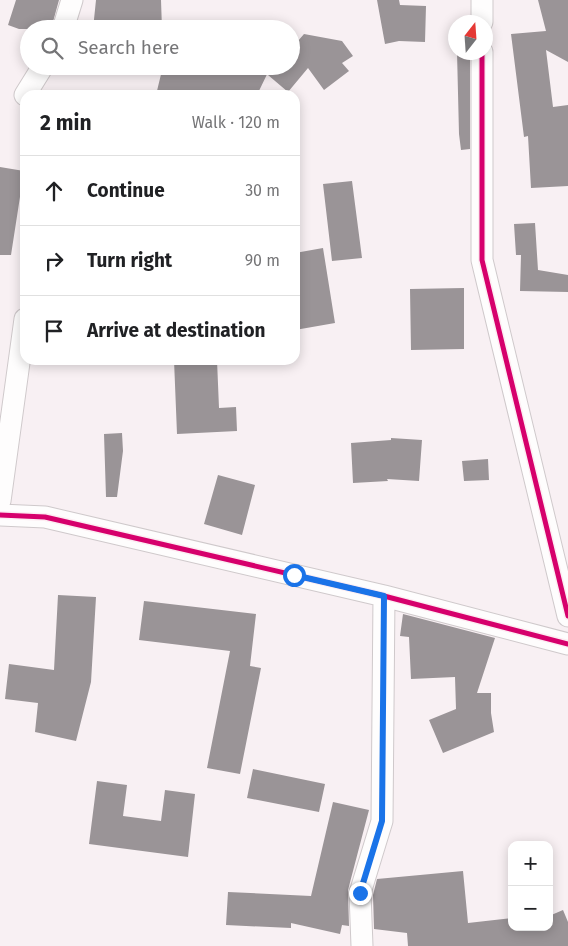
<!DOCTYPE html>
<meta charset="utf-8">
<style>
:root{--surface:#fff;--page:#f6f6f6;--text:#202124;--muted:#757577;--line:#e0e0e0}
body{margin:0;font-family:"Fira Sans",sans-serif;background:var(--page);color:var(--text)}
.controls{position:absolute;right:15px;bottom:15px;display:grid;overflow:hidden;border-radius:10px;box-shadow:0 2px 12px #0003}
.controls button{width:45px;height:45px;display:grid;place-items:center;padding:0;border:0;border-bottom:1px solid var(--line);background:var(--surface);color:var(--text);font:25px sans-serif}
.compass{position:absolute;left:448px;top:15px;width:45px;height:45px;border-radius:50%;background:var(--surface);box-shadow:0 2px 12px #0003;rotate:17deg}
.stop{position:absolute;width:15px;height:15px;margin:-11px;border:4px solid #1a73e8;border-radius:50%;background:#fff}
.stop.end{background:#1a73e8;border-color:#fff;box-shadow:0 1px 5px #0008}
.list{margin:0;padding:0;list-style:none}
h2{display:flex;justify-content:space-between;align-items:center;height:65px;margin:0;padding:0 20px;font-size:21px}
h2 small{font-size:16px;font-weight:400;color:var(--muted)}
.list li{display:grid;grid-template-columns:32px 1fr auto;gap:15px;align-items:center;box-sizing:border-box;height:70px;padding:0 20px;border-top:1px solid var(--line)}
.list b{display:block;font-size:19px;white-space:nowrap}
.list em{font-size:16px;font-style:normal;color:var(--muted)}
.icon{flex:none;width:28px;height:28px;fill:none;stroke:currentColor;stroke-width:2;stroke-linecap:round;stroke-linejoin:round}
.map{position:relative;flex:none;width:568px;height:946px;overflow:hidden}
.search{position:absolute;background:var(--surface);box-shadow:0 2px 12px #0003;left:20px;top:20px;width:280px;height:55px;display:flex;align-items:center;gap:12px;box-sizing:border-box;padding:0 18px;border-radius:28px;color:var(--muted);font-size:19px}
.panel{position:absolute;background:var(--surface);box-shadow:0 2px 12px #0003;left:20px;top:90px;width:280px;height:275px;border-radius:15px}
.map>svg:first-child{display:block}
.building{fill:#9a9497}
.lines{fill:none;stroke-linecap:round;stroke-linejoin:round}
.minor-casing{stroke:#cfc9cb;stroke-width:23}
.minor{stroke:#fefdfd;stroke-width:21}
.cycleway-casing{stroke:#fcedf2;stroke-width:8}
.cycleway{stroke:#d6006c;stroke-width:5}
.route{stroke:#1a73e8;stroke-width:6}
</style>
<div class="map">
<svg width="568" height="946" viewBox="0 0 568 946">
<rect width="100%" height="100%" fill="#f8f0f3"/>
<path class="building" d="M 16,0 L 59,0 L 51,29 L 19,29 L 8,25 Z
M 96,0 L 161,0 L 162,29 L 93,29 Z
M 377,0 L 399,0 L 400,5 L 426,6 L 425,42 L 399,41 L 385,44 Z
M 538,0 L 568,0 L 568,62 L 546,50 L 553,107 L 568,105 L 568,186 L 531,188 L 528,136 L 524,137 L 511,34 L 546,31 Z
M 304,34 L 342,41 L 353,56 L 342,63 L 349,71 L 324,90 L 308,68 L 288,92 L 268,75 L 276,66 L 291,66 L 291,49 Z
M 457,52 L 470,52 L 470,149 L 461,150 L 459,134 Z
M 163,66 L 214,66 L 228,72 L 230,66 L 271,66 L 257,95 L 156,95 Z
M 0,167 L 24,171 L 11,255 L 0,255 Z
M 352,181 L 362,258 L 332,261 L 323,184 Z
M 535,223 L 538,270 L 568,275 L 568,292 L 520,291 L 521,255 L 516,255 L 514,224 Z
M 323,248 L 335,323 L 295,330 L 295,253 Z
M 464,288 L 464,349 L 411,350 L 410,289 Z
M 174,360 L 217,360 L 219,408 L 236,407 L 237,431 L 177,434 Z
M 122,433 L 123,451 L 117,497 L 106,497 L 104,434 Z
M 391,438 L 422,440 L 419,481 L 387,479 L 388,481 L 353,483 L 351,443 L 391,440 Z
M 488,459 L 489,480 L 464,481 L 462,461 Z
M 218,475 L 255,485 L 242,535 L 204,524 Z
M 58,595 L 96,597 L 91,682 L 76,741 L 35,732 L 38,703 L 5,699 L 9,664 L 54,670 Z
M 144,601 L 256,614 L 250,666 L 261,668 L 240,774 L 207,768 L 230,651 L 139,640 Z
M 403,614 L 495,638 L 477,693 L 491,693 L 491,713 L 494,732 L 443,753 L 429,720 L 456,709 L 455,677 L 411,679 L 409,637 L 400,636 Z
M 253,769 L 325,784 L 319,812 L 247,798 Z
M 97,781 L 127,785 L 123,816 L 161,821 L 165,790 L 195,794 L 188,857 L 89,844 Z
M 333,802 L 369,810 L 348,890 L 349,926 L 342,925 L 340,934 L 291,923 L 291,928 L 226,925 L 228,892 L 311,896 Z
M 463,871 L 468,923 L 512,918 L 512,927 L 549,927 L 549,916 L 563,910 L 568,922 L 568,946 L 408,946 L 407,933 L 374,929 L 373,895 L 377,879 Z"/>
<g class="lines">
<g class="minor-casing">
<path id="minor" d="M 482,22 L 482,0
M 63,29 L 72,0
M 482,52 L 482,260 L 568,616
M 25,95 L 43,66
M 0,501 L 25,319
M 0,515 L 45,517 L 384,596 L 568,644
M 362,946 L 360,893 L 382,821 L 384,596"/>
</g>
<use href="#minor" class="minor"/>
<g class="cycleway-casing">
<path id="cycleway" d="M 482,52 L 482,260 L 568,616
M 0,515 L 45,517 L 384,596 L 568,644"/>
</g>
<use href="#cycleway" class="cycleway"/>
</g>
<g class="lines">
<path class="route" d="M 294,575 L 384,596 L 382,821 L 360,893"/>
</g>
</svg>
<div class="controls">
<button>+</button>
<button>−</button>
</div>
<svg class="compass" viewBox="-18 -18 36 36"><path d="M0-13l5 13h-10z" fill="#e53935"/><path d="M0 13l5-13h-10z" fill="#757577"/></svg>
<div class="stop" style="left:294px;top:575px"></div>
<div class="stop end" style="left:360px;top:893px"></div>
<div class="search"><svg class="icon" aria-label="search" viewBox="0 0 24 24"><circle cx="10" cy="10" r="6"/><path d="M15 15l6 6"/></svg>Search here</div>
<section class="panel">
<h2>2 min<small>Walk · 120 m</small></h2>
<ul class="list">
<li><svg class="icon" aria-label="ahead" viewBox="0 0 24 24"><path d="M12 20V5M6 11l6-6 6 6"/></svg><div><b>Continue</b></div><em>30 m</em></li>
<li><svg class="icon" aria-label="right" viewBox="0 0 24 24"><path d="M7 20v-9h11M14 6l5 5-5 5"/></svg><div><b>Turn right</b></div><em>90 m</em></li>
<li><svg class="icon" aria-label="arrive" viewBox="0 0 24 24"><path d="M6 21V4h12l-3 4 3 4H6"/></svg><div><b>Arrive at destination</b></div></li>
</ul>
</section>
</div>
